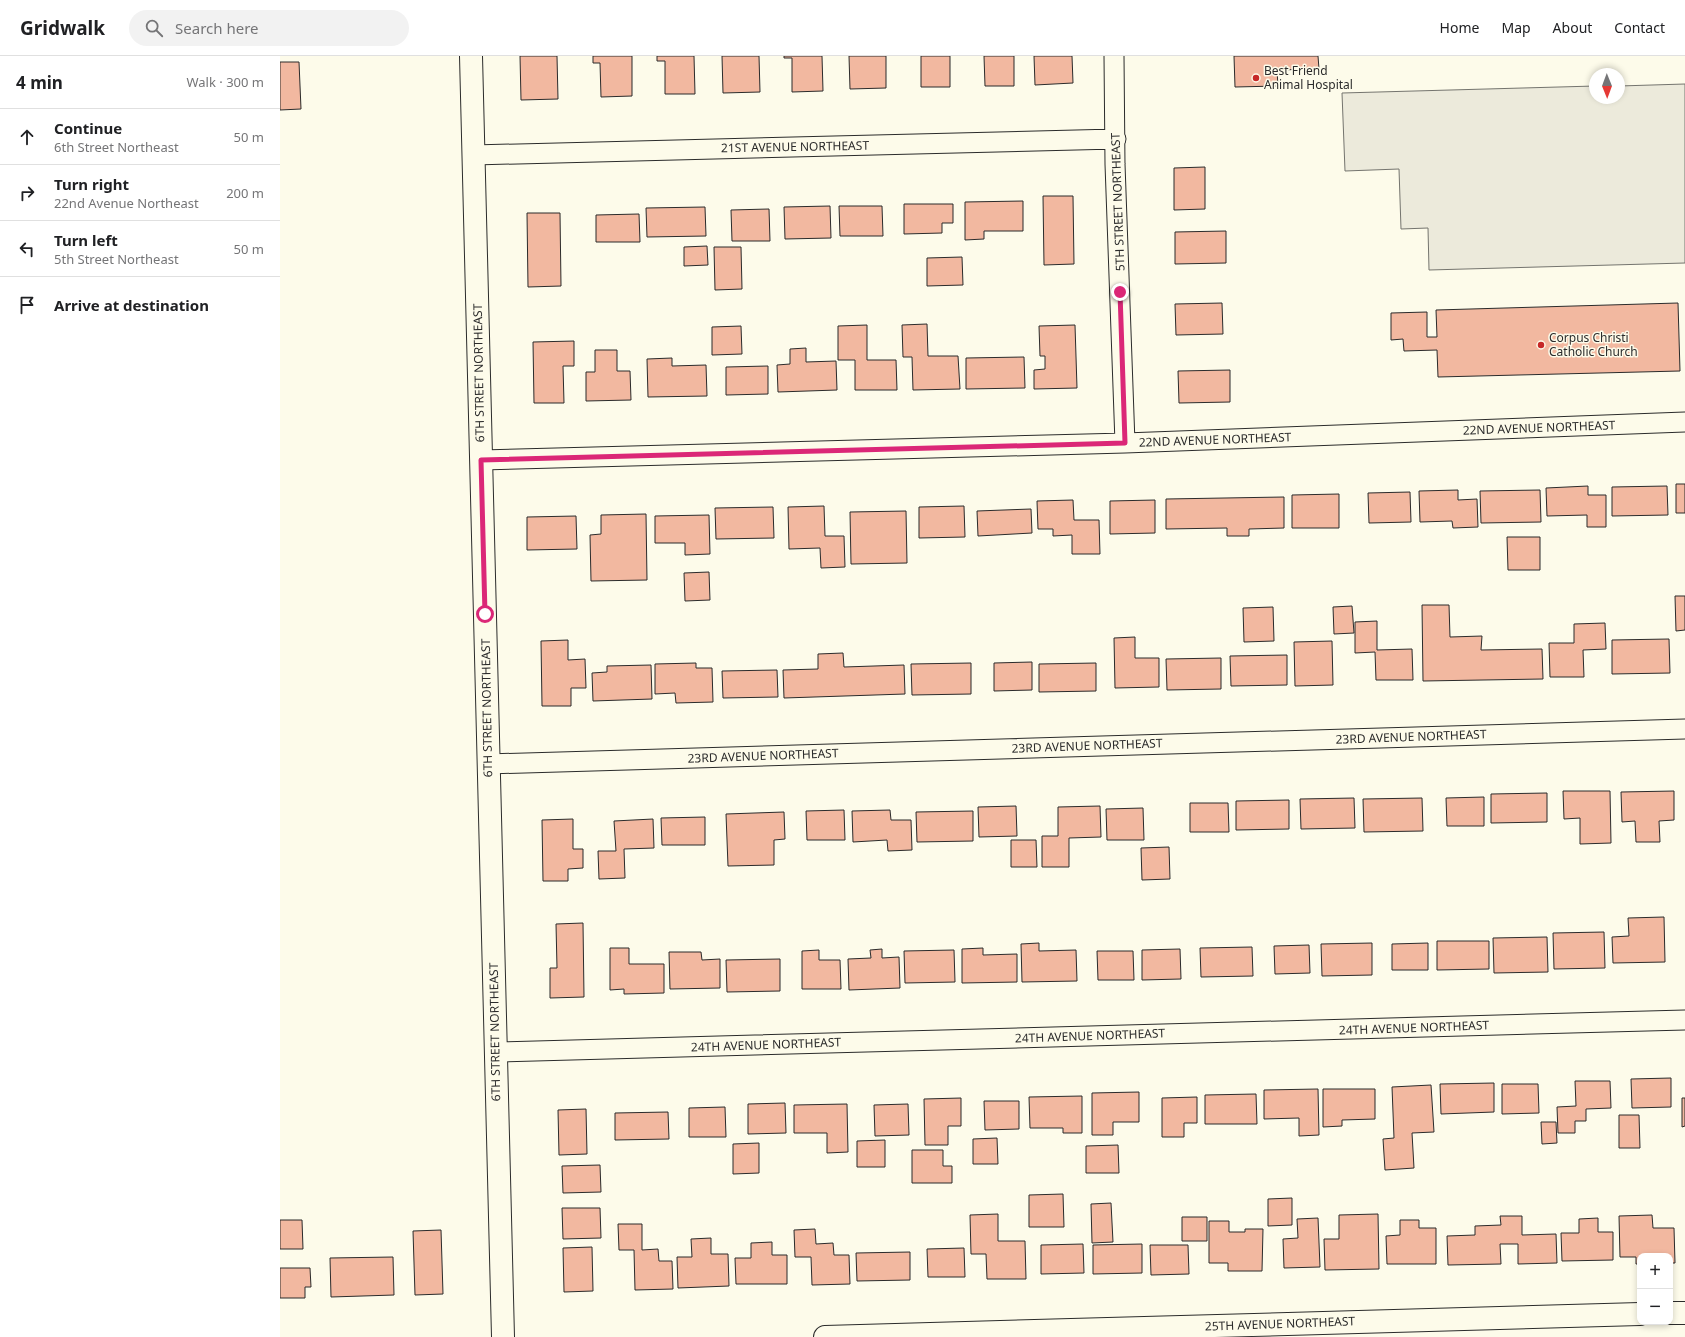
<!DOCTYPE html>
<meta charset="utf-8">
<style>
:root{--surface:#fff;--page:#f2f2f2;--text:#202124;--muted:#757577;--line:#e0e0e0}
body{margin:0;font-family:"Noto Sans",sans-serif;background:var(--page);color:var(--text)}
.controls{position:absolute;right:12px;bottom:12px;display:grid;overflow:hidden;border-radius:8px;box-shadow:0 2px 6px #0003}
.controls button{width:36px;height:36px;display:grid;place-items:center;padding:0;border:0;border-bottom:1px solid var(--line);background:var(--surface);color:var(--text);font:20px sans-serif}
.compass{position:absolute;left:1309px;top:12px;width:36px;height:36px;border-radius:50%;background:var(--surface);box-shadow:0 2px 6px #0003;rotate:179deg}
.stop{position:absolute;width:12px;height:12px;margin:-9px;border:3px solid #db2777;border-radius:50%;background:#fff}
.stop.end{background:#db2777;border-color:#fff;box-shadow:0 1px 4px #0008}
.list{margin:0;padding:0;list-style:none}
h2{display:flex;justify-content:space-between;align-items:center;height:52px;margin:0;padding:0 16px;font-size:17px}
h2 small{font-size:13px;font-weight:400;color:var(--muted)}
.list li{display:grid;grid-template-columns:26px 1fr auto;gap:12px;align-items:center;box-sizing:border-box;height:56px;padding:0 16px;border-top:1px solid var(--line)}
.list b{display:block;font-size:15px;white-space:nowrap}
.list p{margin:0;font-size:13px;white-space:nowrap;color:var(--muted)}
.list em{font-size:13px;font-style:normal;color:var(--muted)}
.icon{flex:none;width:22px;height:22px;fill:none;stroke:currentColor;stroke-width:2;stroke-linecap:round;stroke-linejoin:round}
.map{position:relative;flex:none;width:1405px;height:1281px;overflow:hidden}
header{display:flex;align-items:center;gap:24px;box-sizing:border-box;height:56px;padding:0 20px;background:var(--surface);border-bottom:1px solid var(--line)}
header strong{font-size:19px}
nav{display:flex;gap:22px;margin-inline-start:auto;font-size:14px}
.search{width:280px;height:36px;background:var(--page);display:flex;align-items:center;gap:10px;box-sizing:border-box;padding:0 14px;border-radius:22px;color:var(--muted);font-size:15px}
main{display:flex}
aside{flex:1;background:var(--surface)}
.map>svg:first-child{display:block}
.parking{fill:#eceadb;stroke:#74746e}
.building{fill:#f2b8a0;stroke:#2b2b2b}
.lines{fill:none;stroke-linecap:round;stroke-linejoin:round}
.street-casing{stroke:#2b2b2b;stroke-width:21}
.secondary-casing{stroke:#2b2b2b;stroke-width:24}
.street{stroke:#fdfbea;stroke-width:19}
.secondary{stroke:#fdfbea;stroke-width:22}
.route{stroke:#db2777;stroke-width:5}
.poi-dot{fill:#c62828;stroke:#fdfbea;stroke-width:1.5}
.labels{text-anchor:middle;stroke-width:3;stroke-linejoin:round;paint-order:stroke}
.poi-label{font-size:12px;fill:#2b2b2b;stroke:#fdfbea;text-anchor:start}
.street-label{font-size:12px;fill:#2b2b2b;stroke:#fdfbea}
</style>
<header>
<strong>Gridwalk</strong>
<div class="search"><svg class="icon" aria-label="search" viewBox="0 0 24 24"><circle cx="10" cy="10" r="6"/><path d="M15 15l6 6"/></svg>Search here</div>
<nav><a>Home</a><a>Map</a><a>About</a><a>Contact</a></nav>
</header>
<main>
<aside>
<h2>4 min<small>Walk · 300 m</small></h2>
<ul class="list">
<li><svg class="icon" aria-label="ahead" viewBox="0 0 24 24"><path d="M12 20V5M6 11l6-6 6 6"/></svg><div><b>Continue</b><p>6th Street Northeast</p></div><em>50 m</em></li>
<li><svg class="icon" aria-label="right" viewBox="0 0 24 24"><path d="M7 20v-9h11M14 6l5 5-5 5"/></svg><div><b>Turn right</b><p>22nd Avenue Northeast</p></div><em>200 m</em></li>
<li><svg class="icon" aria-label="left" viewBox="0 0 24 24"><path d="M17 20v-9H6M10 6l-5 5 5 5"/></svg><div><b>Turn left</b><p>5th Street Northeast</p></div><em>50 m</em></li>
<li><svg class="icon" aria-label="arrive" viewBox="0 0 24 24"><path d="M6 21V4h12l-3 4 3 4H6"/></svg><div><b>Arrive at destination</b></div></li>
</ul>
</aside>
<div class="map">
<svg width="1405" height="1281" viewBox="0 0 1405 1281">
<rect width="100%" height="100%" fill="#fdfbea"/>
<path class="parking" d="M 1405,28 L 1405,207 L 1149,214 L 1148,172 L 1121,173 L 1119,113 L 1065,115 L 1062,37 L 1315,30 L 1315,42 L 1339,42 L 1339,30 Z"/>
<path class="building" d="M 240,0 L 277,0 L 278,43 L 241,44 Z
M 313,0 L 352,0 L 352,40 L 321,41 L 320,7 L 313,7 Z
M 377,0 L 414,0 L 415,38 L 385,38 L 385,5 L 377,5 Z
M 442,0 L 479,0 L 480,36 L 443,37 Z
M 504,0 L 542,0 L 543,35 L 512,36 L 512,2 L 504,2 Z
M 569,0 L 606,0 L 606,32 L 570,33 Z
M 641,0 L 670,0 L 670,31 L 641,31 Z
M 704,0 L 734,0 L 734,30 L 705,30 Z
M 754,0 L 792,0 L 793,27 L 755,29 Z
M 954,0 L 1038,0 L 1039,13 L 997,14 L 998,30 L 955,31 Z
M 0,6 L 19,6 L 21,53 L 0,54 Z
M 925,111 L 925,153 L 894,154 L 894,112 Z
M 763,140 L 793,140 L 794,208 L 764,209 Z
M 743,145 L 743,175 L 704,175 L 704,183 L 685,184 L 685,146 Z
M 624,148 L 673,148 L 673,167 L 662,167 L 662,177 L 624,178 Z
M 550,150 L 551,182 L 505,183 L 504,151 Z
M 559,150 L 602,150 L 603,180 L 560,180 Z
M 425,151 L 426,180 L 367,181 L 366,152 Z
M 489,153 L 490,185 L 452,185 L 451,154 Z
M 247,157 L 280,157 L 281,230 L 248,231 Z
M 359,158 L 360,186 L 316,186 L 316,159 Z
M 946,175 L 946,207 L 895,208 L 895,176 Z
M 427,190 L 428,209 L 404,210 L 404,191 Z
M 434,191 L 461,191 L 462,233 L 435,234 Z
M 682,201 L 683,229 L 647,230 L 647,202 Z
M 942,247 L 943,278 L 896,279 L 895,248 Z
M 1398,247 L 1400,315 L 1158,321 L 1157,294 L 1124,295 L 1123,283 L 1111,284 L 1111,257 L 1147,256 L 1147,281 L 1157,281 L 1156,254 Z
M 647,268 L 648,300 L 678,300 L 680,333 L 633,334 L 632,301 L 623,301 L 622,269 Z
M 587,269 L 587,304 L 616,304 L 617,334 L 575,334 L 575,304 L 558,304 L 558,270 Z
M 795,269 L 797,332 L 754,333 L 754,314 L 765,313 L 765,300 L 760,300 L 759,270 Z
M 461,270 L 462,298 L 432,299 L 432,271 Z
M 294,285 L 294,310 L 283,310 L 284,347 L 254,347 L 253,286 Z
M 526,292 L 526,306 L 556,305 L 557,334 L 498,336 L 497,309 L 510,308 L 510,293 Z
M 315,294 L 337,294 L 337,315 L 350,315 L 351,344 L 306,345 L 306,316 L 315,316 Z
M 744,301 L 745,332 L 686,333 L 686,302 Z
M 392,302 L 392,310 L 426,309 L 427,340 L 368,341 L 367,303 Z
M 488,310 L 488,338 L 446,339 L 446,311 Z
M 950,314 L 950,346 L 899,347 L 898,315 Z
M 1396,428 L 1405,428 L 1405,457 L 1396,457 Z
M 1308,430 L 1308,439 L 1326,439 L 1326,471 L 1307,471 L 1307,459 L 1267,460 L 1266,432 Z
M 1387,430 L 1388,459 L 1332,460 L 1332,431 Z
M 1178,434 L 1178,444 L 1197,443 L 1198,471 L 1173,472 L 1172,465 L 1140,466 L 1139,435 Z
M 1260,434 L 1261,466 L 1201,467 L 1200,435 Z
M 1130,436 L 1131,466 L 1089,467 L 1088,437 Z
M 1059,438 L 1059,472 L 1012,472 L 1012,439 Z
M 1004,441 L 1004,472 L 969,473 L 969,480 L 947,480 L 947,472 L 886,473 L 886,443 Z
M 793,444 L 794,464 L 819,464 L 820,498 L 792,498 L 792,479 L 773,480 L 773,473 L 758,473 L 757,445 Z
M 875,444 L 875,477 L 830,478 L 830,445 Z
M 544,450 L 545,480 L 564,480 L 565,511 L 541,512 L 540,492 L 509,493 L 508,451 Z
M 684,450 L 685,481 L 639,482 L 639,451 Z
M 493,451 L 494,482 L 436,483 L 435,452 Z
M 751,453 L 752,477 L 698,480 L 697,455 Z
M 626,455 L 627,507 L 571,508 L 570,456 Z
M 366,458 L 367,524 L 311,525 L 310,479 L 321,478 L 321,459 Z
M 429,459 L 430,498 L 405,499 L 405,487 L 375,487 L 375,460 Z
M 296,460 L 297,493 L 247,494 L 247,461 Z
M 1227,481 L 1260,481 L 1260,514 L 1228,514 Z
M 429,516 L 430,544 L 405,545 L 404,517 Z
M 1395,540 L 1405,540 L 1405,574 L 1396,575 Z
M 1142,549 L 1169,549 L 1170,581 L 1202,580 L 1201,594 L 1262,593 L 1263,623 L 1143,625 Z
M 1072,550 L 1074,577 L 1054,578 L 1053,551 Z
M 993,551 L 994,585 L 964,586 L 963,552 Z
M 1097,565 L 1097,594 L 1132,593 L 1133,624 L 1096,624 L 1095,596 L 1075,597 L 1075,566 Z
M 1325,567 L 1326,593 L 1303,594 L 1304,621 L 1270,621 L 1269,587 L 1294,587 L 1294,568 Z
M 855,581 L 855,602 L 879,602 L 879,631 L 835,632 L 834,582 Z
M 1389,583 L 1390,617 L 1332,618 L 1332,584 Z
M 288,584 L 288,604 L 305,603 L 306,632 L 291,632 L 291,650 L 262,650 L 261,585 Z
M 1052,585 L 1053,629 L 1015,630 L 1014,586 Z
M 563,597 L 564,611 L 624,609 L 625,638 L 504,642 L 503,614 L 538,613 L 538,598 Z
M 1007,599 L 1007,629 L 951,630 L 950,600 Z
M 941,602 L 941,633 L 887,634 L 886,603 Z
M 752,606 L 752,634 L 714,635 L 714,607 Z
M 416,607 L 416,612 L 432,612 L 433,646 L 396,647 L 395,637 L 375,638 L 375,608 Z
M 691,607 L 691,638 L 632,639 L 631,608 Z
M 816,607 L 816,635 L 759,636 L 759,608 Z
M 371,609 L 372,643 L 313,645 L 312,617 L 327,616 L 327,610 Z
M 497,614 L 498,641 L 443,642 L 442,615 Z
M 1283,735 L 1330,735 L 1331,787 L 1300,788 L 1300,762 L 1284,763 Z
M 1394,735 L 1394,764 L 1379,765 L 1380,786 L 1356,786 L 1355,765 L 1342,766 L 1341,736 Z
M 1267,737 L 1267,766 L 1211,767 L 1211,738 Z
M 1204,741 L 1204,770 L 1167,770 L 1166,742 Z
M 1074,742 L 1075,772 L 1021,773 L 1020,743 Z
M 1142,742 L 1143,775 L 1084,776 L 1083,743 Z
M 1009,744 L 1009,773 L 956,774 L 956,745 Z
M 910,747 L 948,747 L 949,776 L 910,776 Z
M 736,750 L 737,780 L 699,781 L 698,751 Z
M 820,750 L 821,781 L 789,782 L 789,811 L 762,811 L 762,780 L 778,780 L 778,751 Z
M 863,752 L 864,784 L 827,784 L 826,753 Z
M 564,754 L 565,784 L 527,784 L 526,755 Z
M 610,754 L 611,764 L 631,764 L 632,794 L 608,795 L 607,784 L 573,786 L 572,755 Z
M 693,755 L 693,785 L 637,786 L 636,756 Z
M 504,756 L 505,783 L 494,784 L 494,809 L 448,810 L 446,758 Z
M 425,761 L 425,789 L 382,789 L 381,762 Z
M 293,763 L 293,793 L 303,793 L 303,812 L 288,813 L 288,825 L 263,825 L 262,764 Z
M 373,763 L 374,792 L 344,793 L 345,822 L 319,823 L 318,795 L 336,795 L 334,765 Z
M 731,784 L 756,784 L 757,811 L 731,811 Z
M 889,791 L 890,823 L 862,824 L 861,792 Z
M 1384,861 L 1385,906 L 1333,907 L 1332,881 L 1349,880 L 1348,862 Z
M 303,867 L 304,941 L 270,942 L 270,912 L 277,912 L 276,868 Z
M 1324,876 L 1325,912 L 1274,913 L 1273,877 Z
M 1267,881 L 1268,916 L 1214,917 L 1213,882 Z
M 1157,885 L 1209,885 L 1209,913 L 1157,914 Z
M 759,887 L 759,895 L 796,894 L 797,925 L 742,926 L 741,888 Z
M 1092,887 L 1092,919 L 1042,920 L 1041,888 Z
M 1148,887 L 1148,914 L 1112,914 L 1112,888 Z
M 1029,889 L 1030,917 L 995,918 L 994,890 Z
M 972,891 L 973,920 L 921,921 L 920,892 Z
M 330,892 L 349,892 L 349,908 L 384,908 L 384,937 L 344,938 L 344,933 L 330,934 Z
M 703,892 L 703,899 L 737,898 L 737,926 L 682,927 L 682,893 Z
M 602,893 L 602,902 L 619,901 L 620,932 L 569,934 L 568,903 L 591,902 L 590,894 Z
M 900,893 L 901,923 L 862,924 L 862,894 Z
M 539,894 L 539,904 L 560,904 L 561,933 L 522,933 L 522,895 Z
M 674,894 L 675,926 L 625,927 L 624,895 Z
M 817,895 L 853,895 L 854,924 L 818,924 Z
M 389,896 L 421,896 L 422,904 L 440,903 L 440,932 L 390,933 Z
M 500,903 L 500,935 L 447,936 L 446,904 Z
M 1391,1022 L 1391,1051 L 1352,1052 L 1351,1023 Z
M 1295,1025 L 1330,1025 L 1331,1052 L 1306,1053 L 1306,1065 L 1295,1065 L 1295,1077 L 1278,1077 L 1277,1051 L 1296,1050 Z
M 1214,1027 L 1214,1056 L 1161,1058 L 1160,1028 Z
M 1222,1028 L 1258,1028 L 1259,1057 L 1222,1058 Z
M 1151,1029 L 1154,1076 L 1132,1077 L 1134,1112 L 1105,1114 L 1103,1083 L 1114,1082 L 1112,1031 Z
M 1038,1033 L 1039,1079 L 1019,1080 L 1019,1062 L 984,1063 L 984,1034 Z
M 1043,1033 L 1095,1033 L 1095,1063 L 1062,1064 L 1062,1070 L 1043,1071 Z
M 859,1036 L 859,1066 L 833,1066 L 833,1079 L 812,1079 L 812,1037 Z
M 976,1038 L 977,1068 L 925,1068 L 925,1039 Z
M 802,1040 L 802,1077 L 783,1077 L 783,1072 L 750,1072 L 749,1041 Z
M 917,1041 L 917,1067 L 904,1067 L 904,1081 L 882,1081 L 882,1042 Z
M 681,1042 L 681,1070 L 668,1070 L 668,1089 L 645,1089 L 644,1043 Z
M 1402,1042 L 1405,1042 L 1405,1070 L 1402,1071 Z
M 704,1045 L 739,1045 L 739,1073 L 705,1074 Z
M 505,1047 L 506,1077 L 468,1078 L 468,1048 Z
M 567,1048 L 568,1096 L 547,1097 L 547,1077 L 514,1077 L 514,1049 Z
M 628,1048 L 629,1079 L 595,1080 L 594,1049 Z
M 445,1051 L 446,1081 L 409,1081 L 409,1052 Z
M 306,1053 L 307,1098 L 279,1099 L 278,1054 Z
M 388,1056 L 389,1083 L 335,1084 L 335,1057 Z
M 1339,1059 L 1359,1059 L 1360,1092 L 1339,1092 Z
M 1261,1066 L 1276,1066 L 1277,1087 L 1262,1088 Z
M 717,1082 L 718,1108 L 693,1108 L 693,1083 Z
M 605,1084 L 605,1111 L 577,1111 L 577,1085 Z
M 479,1087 L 479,1117 L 453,1118 L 453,1088 Z
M 838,1089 L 839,1117 L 806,1117 L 806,1090 Z
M 632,1094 L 663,1094 L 663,1110 L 672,1110 L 672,1127 L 632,1127 Z
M 320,1109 L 321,1136 L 283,1137 L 282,1110 Z
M 783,1138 L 784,1171 L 749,1171 L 749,1139 Z
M 1012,1142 L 1012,1169 L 988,1170 L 988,1143 Z
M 831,1147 L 833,1186 L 812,1187 L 811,1148 Z
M 282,1152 L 320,1152 L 321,1182 L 283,1183 Z
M 718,1158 L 718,1185 L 745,1185 L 746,1223 L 707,1223 L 706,1198 L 691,1198 L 690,1159 Z
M 1098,1158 L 1099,1213 L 1045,1214 L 1044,1183 L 1059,1183 L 1059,1159 Z
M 1372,1159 L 1373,1172 L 1394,1172 L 1395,1207 L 1390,1207 L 1390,1200 L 1360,1200 L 1360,1208 L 1356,1208 L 1356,1201 L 1340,1201 L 1339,1160 Z
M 1220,1160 L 1242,1160 L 1242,1179 L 1276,1178 L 1277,1207 L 1238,1208 L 1238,1188 L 1220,1188 L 1221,1208 L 1168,1209 L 1167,1180 L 1195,1179 L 1195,1170 L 1221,1169 Z
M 902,1161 L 927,1161 L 927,1185 L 902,1185 Z
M 1038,1162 L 1040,1211 L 1004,1212 L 1003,1183 L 1018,1182 L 1017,1163 Z
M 1318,1162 L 1318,1176 L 1333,1176 L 1333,1204 L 1282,1205 L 1281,1177 L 1299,1177 L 1299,1163 Z
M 0,1164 L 22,1164 L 23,1193 L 0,1193 Z
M 1120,1164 L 1139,1164 L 1139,1172 L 1156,1172 L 1156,1208 L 1107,1208 L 1106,1180 L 1120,1179 Z
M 929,1165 L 949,1165 L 949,1176 L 965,1176 L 965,1173 L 983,1173 L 982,1215 L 948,1215 L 948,1207 L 929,1207 Z
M 338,1168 L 362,1168 L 362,1194 L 378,1193 L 379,1205 L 392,1205 L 393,1233 L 355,1234 L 354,1194 L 339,1194 Z
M 535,1173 L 536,1188 L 553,1187 L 554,1199 L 569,1199 L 570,1228 L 532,1229 L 531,1201 L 515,1201 L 514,1174 Z
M 161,1174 L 163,1238 L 135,1239 L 133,1175 Z
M 431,1182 L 431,1198 L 448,1198 L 449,1230 L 398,1232 L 397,1201 L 412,1201 L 411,1183 Z
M 492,1186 L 492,1199 L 507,1199 L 507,1228 L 456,1228 L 455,1202 L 471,1202 L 471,1187 Z
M 803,1188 L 804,1217 L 761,1218 L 761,1189 Z
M 862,1188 L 862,1217 L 813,1218 L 813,1189 Z
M 870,1189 L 908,1189 L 909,1218 L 871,1219 Z
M 312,1191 L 313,1235 L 284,1236 L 283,1192 Z
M 684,1192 L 685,1221 L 648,1221 L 647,1193 Z
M 630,1196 L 630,1224 L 577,1225 L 576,1197 Z
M 113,1201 L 114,1239 L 51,1241 L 50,1202 Z
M 0,1212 L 30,1212 L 31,1231 L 25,1231 L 25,1242 L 0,1242 Z"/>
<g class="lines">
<g class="street-casing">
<path id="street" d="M 834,0 L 835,108 L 845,387
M 193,99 L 836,83
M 201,404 L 845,387 L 1405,366
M 208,708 L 1405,673
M 216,996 L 1405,964"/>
</g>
<g class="secondary-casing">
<path id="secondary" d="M 191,0 L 223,1281
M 1390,1257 L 1405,1257
M 545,1281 L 1360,1258"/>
</g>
<use href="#street" class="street"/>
<use href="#secondary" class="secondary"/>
</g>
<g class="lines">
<path class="route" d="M 205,558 L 201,404 L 845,387 L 840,236"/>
</g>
<g class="poi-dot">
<circle cx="976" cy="22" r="4"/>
<circle cx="1261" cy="289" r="4"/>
</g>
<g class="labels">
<g class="poi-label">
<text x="984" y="19">Best Friend<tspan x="984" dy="14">Animal Hospital</tspan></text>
<text x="1269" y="286">Corpus Christi<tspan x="1269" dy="14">Catholic Church</tspan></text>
</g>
<g class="street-label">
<text transform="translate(515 91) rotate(-1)" y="4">21ST AVENUE NORTHEAST</text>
<text transform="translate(838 146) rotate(-92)" y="4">5TH STREET NORTHEAST</text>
<text transform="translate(199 317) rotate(-91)" y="4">6TH STREET NORTHEAST</text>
<text transform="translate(1259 372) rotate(-2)" y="4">22ND AVENUE NORTHEAST</text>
<text transform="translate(935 384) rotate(-2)" y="4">22ND AVENUE NORTHEAST</text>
<text transform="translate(207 652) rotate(-91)" y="4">6TH STREET NORTHEAST</text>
<text transform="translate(1131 681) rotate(-2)" y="4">23RD AVENUE NORTHEAST</text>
<text transform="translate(807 690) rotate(-2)" y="4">23RD AVENUE NORTHEAST</text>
<text transform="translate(483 700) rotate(-2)" y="4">23RD AVENUE NORTHEAST</text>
<text transform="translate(1134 972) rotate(-2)" y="4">24TH AVENUE NORTHEAST</text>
<text transform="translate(215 976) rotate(-91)" y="4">6TH STREET NORTHEAST</text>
<text transform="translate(810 980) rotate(-2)" y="4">24TH AVENUE NORTHEAST</text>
<text transform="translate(486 989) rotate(-2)" y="4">24TH AVENUE NORTHEAST</text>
<text transform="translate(1000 1268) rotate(-2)" y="4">25TH AVENUE NORTHEAST</text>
</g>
</g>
</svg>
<div class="controls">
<button>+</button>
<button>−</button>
</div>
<svg class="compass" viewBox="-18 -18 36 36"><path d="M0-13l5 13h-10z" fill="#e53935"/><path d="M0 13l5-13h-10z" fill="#757577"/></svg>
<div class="stop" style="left:205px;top:558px"></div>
<div class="stop end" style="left:840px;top:236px"></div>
</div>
</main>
